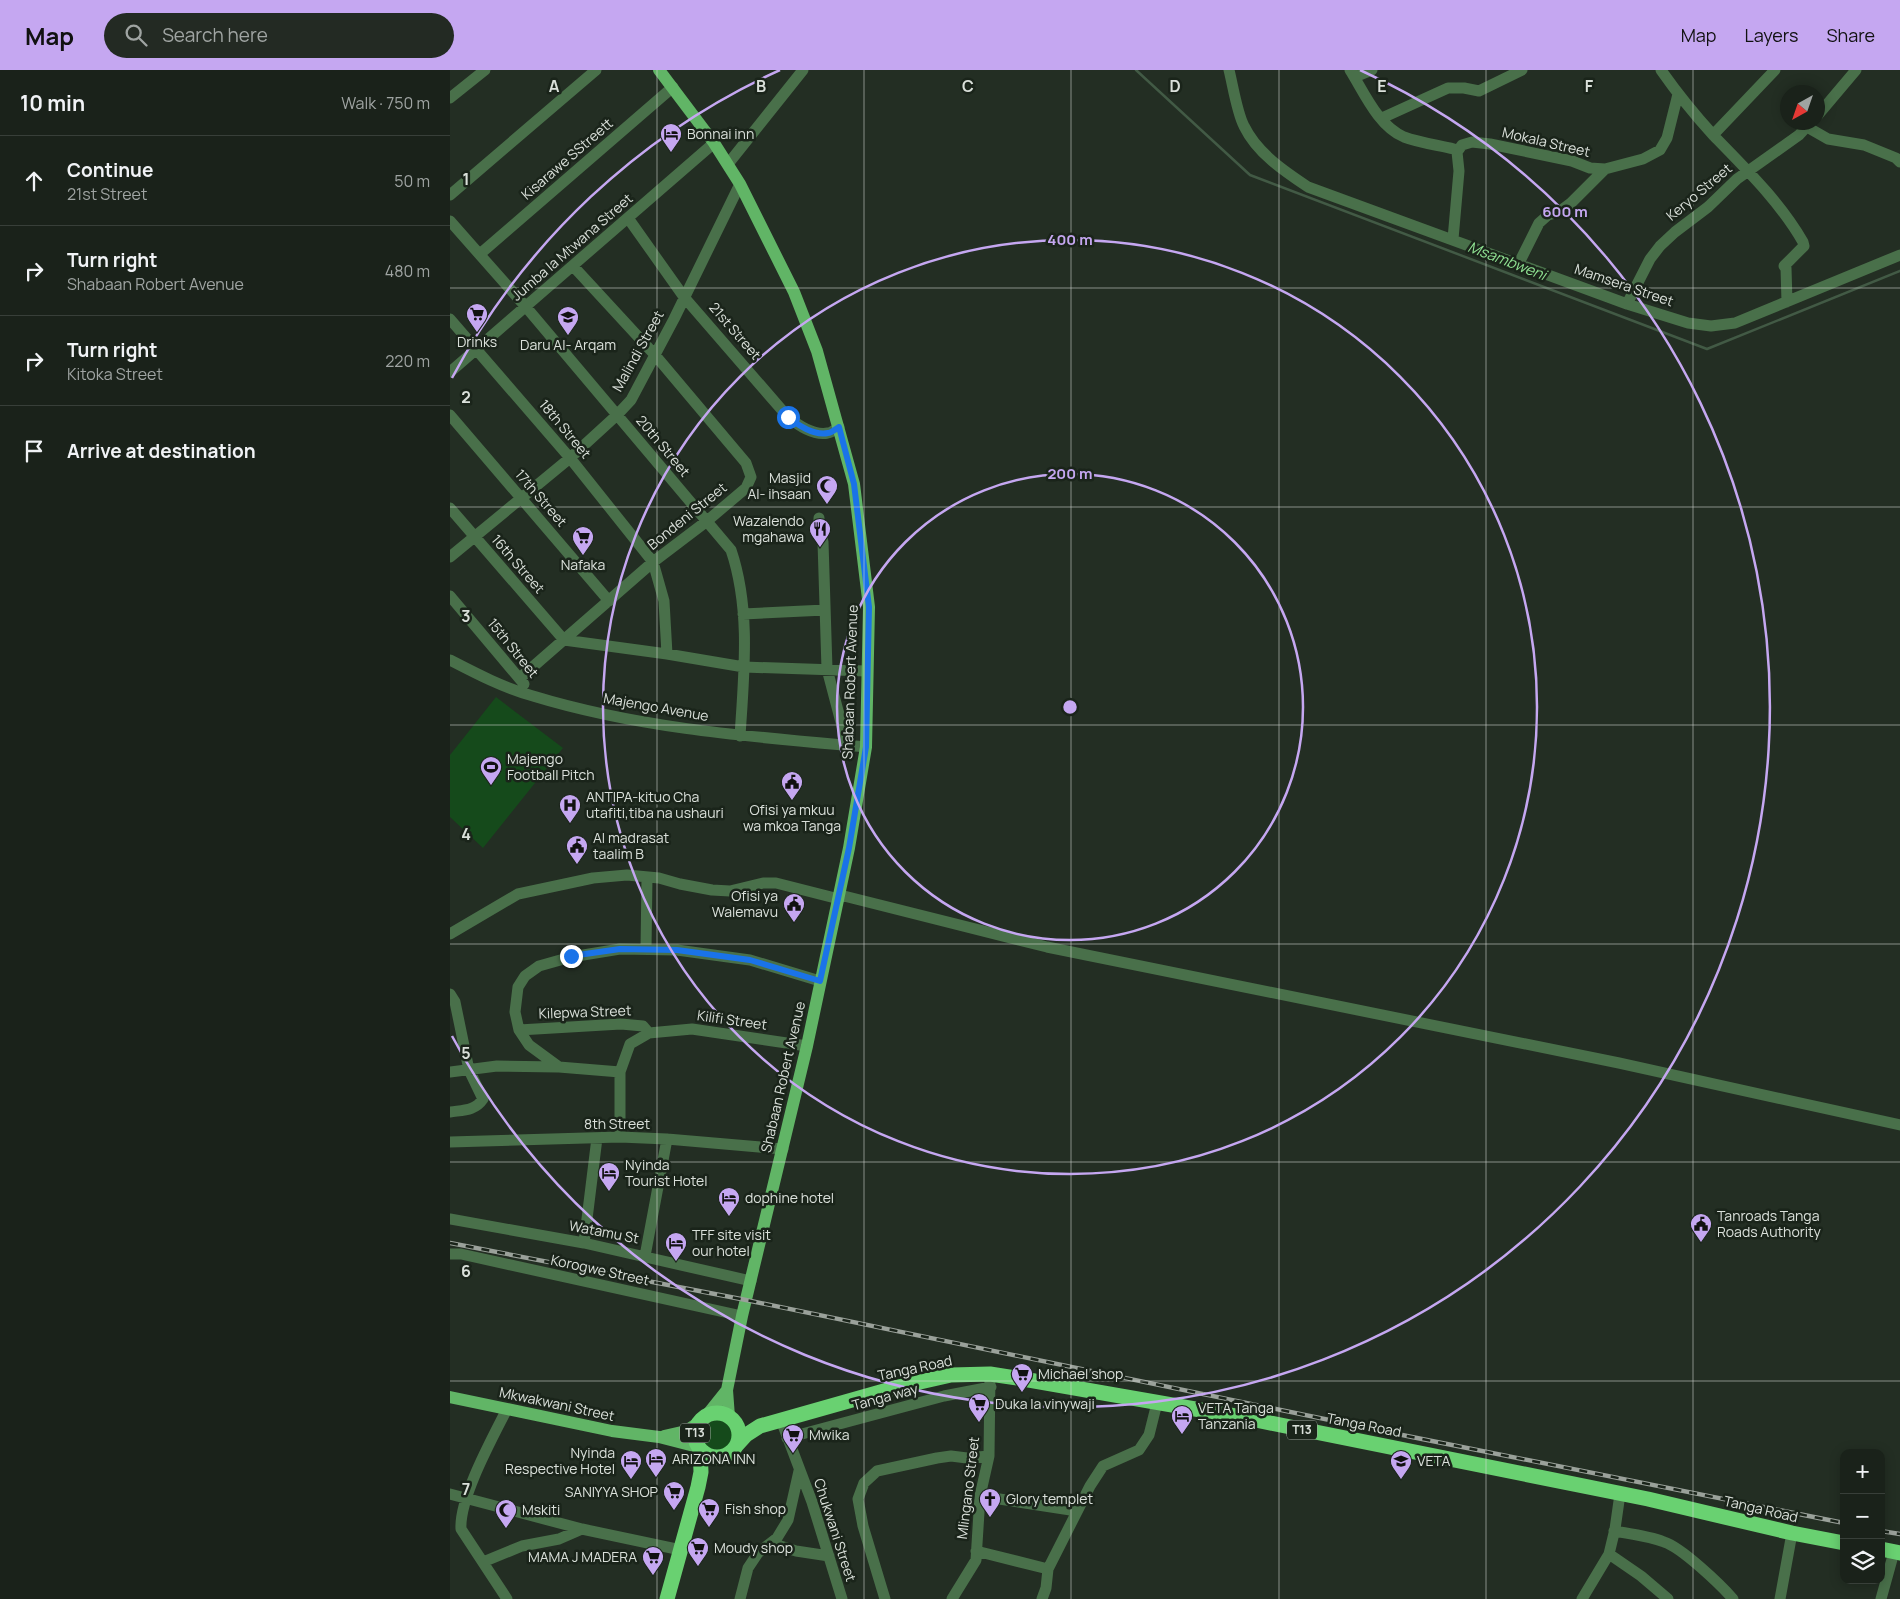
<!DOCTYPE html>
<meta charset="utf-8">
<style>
:root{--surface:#1a221a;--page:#232a23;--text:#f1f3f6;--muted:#9fa4a2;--line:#383f39;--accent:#c5a7f1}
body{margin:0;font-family:Manrope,sans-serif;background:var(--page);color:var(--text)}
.controls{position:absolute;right:15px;bottom:15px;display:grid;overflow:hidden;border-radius:10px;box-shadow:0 2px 12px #0003}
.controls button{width:45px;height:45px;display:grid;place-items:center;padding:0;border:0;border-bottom:1px solid var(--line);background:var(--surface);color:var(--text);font:25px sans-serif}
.compass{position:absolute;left:1330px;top:15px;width:45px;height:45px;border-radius:50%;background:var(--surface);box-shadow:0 2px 12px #0003;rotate:220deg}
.stop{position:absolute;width:15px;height:15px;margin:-11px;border:4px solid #1a73e8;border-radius:50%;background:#fff}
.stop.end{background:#1a73e8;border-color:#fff;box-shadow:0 1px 5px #0008}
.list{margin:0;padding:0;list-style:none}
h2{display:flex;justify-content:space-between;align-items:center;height:65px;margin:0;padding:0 20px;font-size:21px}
h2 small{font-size:16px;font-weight:400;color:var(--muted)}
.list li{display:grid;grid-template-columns:32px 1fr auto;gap:15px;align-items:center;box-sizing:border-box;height:90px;padding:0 20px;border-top:1px solid var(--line)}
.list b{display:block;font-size:19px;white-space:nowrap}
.list p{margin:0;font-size:16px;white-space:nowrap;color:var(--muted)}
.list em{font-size:16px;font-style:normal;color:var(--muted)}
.icon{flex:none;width:28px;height:28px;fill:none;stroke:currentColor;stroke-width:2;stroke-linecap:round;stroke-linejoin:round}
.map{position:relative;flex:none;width:1450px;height:1529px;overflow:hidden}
header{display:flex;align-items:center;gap:30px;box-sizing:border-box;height:70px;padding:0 25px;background:var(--accent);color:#111}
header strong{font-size:24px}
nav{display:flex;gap:28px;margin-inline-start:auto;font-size:18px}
.search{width:350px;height:45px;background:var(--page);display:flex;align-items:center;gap:12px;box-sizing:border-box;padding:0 18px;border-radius:28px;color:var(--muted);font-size:19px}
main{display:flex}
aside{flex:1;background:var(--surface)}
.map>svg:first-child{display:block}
.green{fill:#154a1b}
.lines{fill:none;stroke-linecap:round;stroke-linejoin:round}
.stream{stroke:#425a45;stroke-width:2.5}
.minor{stroke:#49704a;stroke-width:11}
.major{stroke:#61b566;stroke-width:12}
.highway{stroke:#69d171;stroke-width:15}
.rail-casing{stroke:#9aa19a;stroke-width:4.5}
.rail{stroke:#1a241a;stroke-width:2.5;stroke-dasharray:8;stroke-linecap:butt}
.route{stroke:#1a73e8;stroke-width:6}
.grid{fill:none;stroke:#dae0da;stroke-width:1;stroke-opacity:0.55}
.ring{fill:none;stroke:#c5a7f1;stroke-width:2.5}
.labels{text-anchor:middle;stroke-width:5;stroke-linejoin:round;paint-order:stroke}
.shield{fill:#1a241a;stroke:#a0a8a0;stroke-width:1}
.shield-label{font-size:12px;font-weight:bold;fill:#dae0da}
.poi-label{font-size:14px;fill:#dae0da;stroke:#1a241a;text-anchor:start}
.street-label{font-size:14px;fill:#dae0da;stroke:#1a241a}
.water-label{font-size:15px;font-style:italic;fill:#8fe192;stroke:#1a241a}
.grid-label{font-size:16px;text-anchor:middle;font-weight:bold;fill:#dae0da;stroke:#1a241a;stroke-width:5;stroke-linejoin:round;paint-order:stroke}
.centre{fill:#c5a7f1;stroke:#1a241a;stroke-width:2.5}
.ring-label{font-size:15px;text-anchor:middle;font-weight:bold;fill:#c5a7f1;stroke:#1a241a;stroke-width:5;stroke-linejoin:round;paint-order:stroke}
</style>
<header>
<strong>Map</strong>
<div class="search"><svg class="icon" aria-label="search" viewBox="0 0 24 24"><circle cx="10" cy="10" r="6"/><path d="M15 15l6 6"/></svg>Search here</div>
<nav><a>Map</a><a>Layers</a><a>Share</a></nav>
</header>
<main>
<aside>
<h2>10 min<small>Walk · 750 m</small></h2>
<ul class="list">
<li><svg class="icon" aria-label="ahead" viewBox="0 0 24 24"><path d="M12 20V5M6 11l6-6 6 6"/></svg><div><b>Continue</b><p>21st Street</p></div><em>50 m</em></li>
<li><svg class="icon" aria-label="right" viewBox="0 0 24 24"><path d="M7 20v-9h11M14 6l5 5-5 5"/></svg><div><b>Turn right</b><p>Shabaan Robert Avenue</p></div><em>480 m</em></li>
<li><svg class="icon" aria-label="right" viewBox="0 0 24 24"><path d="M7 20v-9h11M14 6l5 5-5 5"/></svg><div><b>Turn right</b><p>Kitoka Street</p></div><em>220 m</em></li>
<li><svg class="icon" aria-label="arrive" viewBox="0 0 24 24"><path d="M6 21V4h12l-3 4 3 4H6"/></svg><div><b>Arrive at destination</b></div></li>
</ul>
</aside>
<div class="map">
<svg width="1450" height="1529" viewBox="0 0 1450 1529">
<rect width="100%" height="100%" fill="#232e23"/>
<path class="green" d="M 46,627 L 113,678 L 33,778 L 0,747 L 0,685 Z
M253 1366a16 16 0 1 1 32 0a16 16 0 1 1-32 0Z"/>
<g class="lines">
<path class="stream" d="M 686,0 L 800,105 L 1257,279 L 1450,201"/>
<path class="minor" d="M 779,0 C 783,16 787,43 794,56 C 807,83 834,101 858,117 L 1177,234 L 1238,253 L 1261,256 L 1285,253 L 1450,185
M 900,0 C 914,22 928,56 954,67 C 970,73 988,75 1004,79 L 1007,82 L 1009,101 L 1003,169
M 1211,0 C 1227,23 1245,45 1264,66 C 1296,99 1330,132 1353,172 L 1354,176 L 1334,196 L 1336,198 L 1337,232
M 905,7 L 922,0
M 0,28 L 35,0
M 1368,45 L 1406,0
M 932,48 L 998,18 L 1014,18 L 1029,21 L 1072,0
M 1357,57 L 1378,69 L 1414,75 L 1446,88 L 1450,92
M 1263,65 L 1325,0
M 1007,82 L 1012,75 L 1022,72 L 1040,74 L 1122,91 L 1140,98 L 1155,99 L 1193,89 L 1210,80 L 1217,68 L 1228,24
M 278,94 L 353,0
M 0,125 L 146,0
M 178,148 L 234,227 L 338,347 C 348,355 363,366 378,363 C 381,363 386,359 389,357
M 0,151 L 76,237 L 281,480 C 301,539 294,604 290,666
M 30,184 L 223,17
M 1069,193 L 1089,153 L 1098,145 L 1109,142 L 1121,133 L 1155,99
M 1177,234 L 1200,189 L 1210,176 L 1225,162 L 1258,137 L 1287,109 L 1349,65 L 1361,52
M 0,249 L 120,388 L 203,492 L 214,531 L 217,584
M 0,302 L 264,73
M 0,345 L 159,531
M 0,438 L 114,570 L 217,584 L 294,597 L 416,601
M 369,448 L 369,456 L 373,472 L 377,599 L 397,675
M 0,487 L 120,388 L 167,345 L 181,330 L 224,249 L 290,114
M 0,526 L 74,614
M 293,544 L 375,540
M 0,590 C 27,604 54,618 83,626 C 191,659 304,667 416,677
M 70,608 L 203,492 L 257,451 L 296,418 L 301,407 L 296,393 L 205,285 L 123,196
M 390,825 L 597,877 L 1169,993 L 1450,1055
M 0,864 L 68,824 L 143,808 L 177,805 L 209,808 L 230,814 L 262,820 L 280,821 L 313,813 L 326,813 L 389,829
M 196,879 L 197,807
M 0,924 L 5,932 L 19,1000 L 33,1029 C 25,1041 13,1040 0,1042
M 69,960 L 171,954 L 193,956 L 199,963
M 0,1002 L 47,996 L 108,997
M 170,1002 L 109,997 L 79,975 L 69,960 L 65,942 L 68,917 L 75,906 L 89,896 L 121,887 L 170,879 L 227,880 L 300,890 L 370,911
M 170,1067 L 170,1002 L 180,974 L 199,963 L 242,959 L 357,976
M 0,1072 L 170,1067 L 217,1069 L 333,1079
M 0,1149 L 134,1173 L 301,1211
M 134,1173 L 147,1068
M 0,1184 L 11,1184 L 292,1246
M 195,1186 L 217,1069
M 331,1350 L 362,1432 L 392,1529
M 337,1368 L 494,1326 L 541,1317
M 0,1424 L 132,1459 L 231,1480
M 530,1426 L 627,1441
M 1164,1461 C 1181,1464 1199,1466 1214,1472 C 1231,1477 1271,1515 1283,1529
M 321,1473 L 346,1481 L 379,1486
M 526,1481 L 598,1499
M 1159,1484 L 1191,1506 L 1218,1529
M 33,1492 L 72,1476 L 109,1469 L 132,1459
M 57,1529 L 11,1459 C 9,1428 43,1367 57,1339
M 290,1529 L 298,1498 L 308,1483 L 327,1468 L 338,1450 L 349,1401
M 435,1529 L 413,1456 L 408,1429 L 414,1413 L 427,1401 L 487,1388 L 501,1386 L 517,1388 L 539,1386
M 502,1529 L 526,1490 L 530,1426 L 539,1386 L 540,1304
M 592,1529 L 596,1518 L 598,1499 L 640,1416 L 653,1396 L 689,1380 L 699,1365 L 707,1333
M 1132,1529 L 1159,1484 L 1165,1459 L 1170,1424
M 1330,1529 L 1342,1463
M 1431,1529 L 1444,1482"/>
<path class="major" d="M 209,0 L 264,73 L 290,114 L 344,222 L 367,281 L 404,414 L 419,537 L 416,677 L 399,778 L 357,976 L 292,1246 L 277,1320 L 279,1347
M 0,1327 L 162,1361 L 209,1367 L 248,1377
M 257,1345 L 277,1320
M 214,1366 L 236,1361 L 248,1353"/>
<path class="highway" d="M245 1365a22 22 0 1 1 44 0a22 22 0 1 1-44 0Z
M 286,1376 L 296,1365 L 310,1356 L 448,1317 L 501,1305 L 540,1304 L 573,1309 L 791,1347 L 1198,1429 L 1342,1463 L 1394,1473
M 1431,1479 L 1450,1483
M 217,1529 L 248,1417 L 251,1402 L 250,1379"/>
<g class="rail-casing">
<path id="rail" d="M 0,1173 L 296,1230 L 962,1367 L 1394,1453
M 1431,1461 L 1450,1464"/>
</g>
<use href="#rail" class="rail"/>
</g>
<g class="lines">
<path class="route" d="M 121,886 L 170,879 L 227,880 L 300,890 L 370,911 L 399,778 L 416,677 L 419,537 L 404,414 L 389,357 C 386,359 381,363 378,363 C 363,366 348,355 338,347"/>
</g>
<path class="grid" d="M 207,0 L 207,1529M 414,0 L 414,1529M 621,0 L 621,1529M 829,0 L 829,1529M 1036,0 L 1036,1529M 1243,0 L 1243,1529M 0,218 L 1450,218M 0,437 L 1450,437M 0,655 L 1450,655M 0,874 L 1450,874M 0,1092 L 1450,1092M 0,1311 L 1450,1311"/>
<g class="ring">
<circle cx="620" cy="637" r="233"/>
<circle cx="620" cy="637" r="467"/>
<path d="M2 308A700 700 0 0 1 330 0M910 0A700 700 0 1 1 2 966"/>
</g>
<defs>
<g id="hotel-pin" transform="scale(1.125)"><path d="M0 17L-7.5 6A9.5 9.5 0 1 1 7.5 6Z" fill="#c5a7f1" stroke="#1a241a"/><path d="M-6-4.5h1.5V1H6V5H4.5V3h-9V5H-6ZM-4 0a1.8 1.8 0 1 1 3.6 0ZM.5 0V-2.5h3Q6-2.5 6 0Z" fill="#111"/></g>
<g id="supermarket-pin" transform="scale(1.125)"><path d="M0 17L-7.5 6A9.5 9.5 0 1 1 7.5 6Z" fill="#c5a7f1" stroke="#1a241a"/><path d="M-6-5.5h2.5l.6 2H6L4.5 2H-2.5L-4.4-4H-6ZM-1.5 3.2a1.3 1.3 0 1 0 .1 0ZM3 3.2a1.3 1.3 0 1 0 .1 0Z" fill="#111"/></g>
<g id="school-pin" transform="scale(1.125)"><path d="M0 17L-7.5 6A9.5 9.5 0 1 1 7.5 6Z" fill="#c5a7f1" stroke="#1a241a"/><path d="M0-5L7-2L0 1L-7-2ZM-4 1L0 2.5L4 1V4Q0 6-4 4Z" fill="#111"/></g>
<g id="mosque-pin" transform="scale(1.125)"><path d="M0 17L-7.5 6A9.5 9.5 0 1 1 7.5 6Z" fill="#c5a7f1" stroke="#1a241a"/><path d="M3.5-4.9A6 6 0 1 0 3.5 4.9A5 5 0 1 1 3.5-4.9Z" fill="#111"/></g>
<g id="restaurant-pin" transform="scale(1.125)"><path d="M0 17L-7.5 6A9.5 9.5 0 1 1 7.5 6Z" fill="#c5a7f1" stroke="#1a241a"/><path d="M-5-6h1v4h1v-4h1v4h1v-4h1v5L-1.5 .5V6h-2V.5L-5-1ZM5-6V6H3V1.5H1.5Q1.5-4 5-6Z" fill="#111"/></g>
<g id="stadium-pin" transform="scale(1.125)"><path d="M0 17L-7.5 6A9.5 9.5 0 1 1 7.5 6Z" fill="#c5a7f1" stroke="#1a241a"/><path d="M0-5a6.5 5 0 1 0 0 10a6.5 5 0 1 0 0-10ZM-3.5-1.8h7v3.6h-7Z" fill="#111"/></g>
<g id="civic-pin" transform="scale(1.125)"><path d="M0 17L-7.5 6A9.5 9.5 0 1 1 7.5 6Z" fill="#c5a7f1" stroke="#1a241a"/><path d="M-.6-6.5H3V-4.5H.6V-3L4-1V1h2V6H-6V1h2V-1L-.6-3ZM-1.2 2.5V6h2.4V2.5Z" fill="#111"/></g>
<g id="hospital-pin" transform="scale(1.125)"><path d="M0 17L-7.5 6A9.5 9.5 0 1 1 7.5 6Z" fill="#c5a7f1" stroke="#1a241a"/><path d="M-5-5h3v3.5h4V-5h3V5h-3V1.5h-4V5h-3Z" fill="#111"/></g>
<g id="university-pin" transform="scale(1.125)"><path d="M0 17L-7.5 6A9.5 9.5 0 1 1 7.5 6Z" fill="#c5a7f1" stroke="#1a241a"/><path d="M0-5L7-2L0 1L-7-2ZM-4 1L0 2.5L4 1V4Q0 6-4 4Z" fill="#111"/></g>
<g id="church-pin" transform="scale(1.125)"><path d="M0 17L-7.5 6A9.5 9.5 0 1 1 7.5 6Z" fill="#c5a7f1" stroke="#1a241a"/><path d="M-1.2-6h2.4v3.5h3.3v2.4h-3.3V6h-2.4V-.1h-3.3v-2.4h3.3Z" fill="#111"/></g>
</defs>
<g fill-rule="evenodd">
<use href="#hotel-pin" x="221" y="64"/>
<use href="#supermarket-pin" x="27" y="244"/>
<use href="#school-pin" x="118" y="247"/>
<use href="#mosque-pin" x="377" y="416"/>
<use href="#restaurant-pin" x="370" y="459"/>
<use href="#supermarket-pin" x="133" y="467"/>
<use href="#stadium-pin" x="41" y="697"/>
<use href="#civic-pin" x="342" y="712"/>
<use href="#hospital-pin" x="120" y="735"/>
<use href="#civic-pin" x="127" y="776"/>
<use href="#civic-pin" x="344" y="834"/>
<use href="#hotel-pin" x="159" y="1103"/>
<use href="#hotel-pin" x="279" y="1128"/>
<use href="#civic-pin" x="1251" y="1154"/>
<use href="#hotel-pin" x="226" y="1173"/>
<use href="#supermarket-pin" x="572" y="1304"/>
<use href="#supermarket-pin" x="529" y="1334"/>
<use href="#hotel-pin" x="732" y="1346"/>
<use href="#supermarket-pin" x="343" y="1365"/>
<use href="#hotel-pin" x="206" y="1389"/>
<use href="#hotel-pin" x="181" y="1391"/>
<use href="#university-pin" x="951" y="1391"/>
<use href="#supermarket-pin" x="224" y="1422"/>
<use href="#church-pin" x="540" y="1429"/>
<use href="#supermarket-pin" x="259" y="1439"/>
<use href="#mosque-pin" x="56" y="1440"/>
<use href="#supermarket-pin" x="248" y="1478"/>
<use href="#supermarket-pin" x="203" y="1487"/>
</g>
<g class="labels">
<g class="shield">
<rect x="837" y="1350.5" width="30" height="19" rx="4"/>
<rect x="230" y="1353.5" width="30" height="19" rx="4"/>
</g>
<g class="shield-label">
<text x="852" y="1364">T13</text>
<text x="245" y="1367">T13</text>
</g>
<g class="poi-label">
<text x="237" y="69">Bonnai inn</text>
<text x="27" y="277" text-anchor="middle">Drinks</text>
<text x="118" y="280" text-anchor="middle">Daru Al- Arqam</text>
<text x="361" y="413" text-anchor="end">Masjid<tspan x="361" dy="16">Al- ihsaan</tspan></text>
<text x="354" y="456" text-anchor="end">Wazalendo<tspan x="354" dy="16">mgahawa</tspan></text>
<text x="133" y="500" text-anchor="middle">Nafaka</text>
<text x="57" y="694">Majengo<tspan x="57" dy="16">Football Pitch</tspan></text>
<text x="136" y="732">ANTIPA-kituo Cha<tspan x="136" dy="16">utafiti,tiba na ushauri</tspan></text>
<text x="342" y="745" text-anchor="middle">Ofisi ya mkuu<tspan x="342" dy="16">wa mkoa Tanga</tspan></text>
<text x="143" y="773">Al madrasat<tspan x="143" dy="16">taalim B</tspan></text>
<text x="328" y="831" text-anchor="end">Ofisi ya<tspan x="328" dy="16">Walemavu</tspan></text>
<text x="175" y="1100">Nyinda<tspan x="175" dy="16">Tourist Hotel</tspan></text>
<text x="295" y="1133">dophine hotel</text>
<text x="1267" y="1151">Tanroads Tanga<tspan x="1267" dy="16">Roads Authority</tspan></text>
<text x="242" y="1170">TFF site visit<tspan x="242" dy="16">our hotel</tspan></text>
<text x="588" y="1309">Michael shop</text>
<text x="545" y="1339">Duka la vinywaji</text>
<text x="748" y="1343">VETA Tanga<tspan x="748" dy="16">Tanzania</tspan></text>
<text x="359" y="1370">Mwika</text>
<text x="165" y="1388" text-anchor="end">Nyinda<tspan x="165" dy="16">Respective Hotel</tspan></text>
<text x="222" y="1394">ARIZONA INN</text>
<text x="967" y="1396">VETA</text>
<text x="208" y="1427" text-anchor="end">SANIYYA SHOP</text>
<text x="556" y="1434">Glory templet</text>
<text x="275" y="1444">Fish shop</text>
<text x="72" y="1445">Mskiti</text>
<text x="264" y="1483">Moudy shop</text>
<text x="187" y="1492" text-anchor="end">MAMA J MADERA</text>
</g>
<g class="street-label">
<text transform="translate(1096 72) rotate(13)" y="5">Mokala Street</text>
<text transform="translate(117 89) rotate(-41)" y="5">Kisarawe SStreett</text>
<text transform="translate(1249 122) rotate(-40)" y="5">Keryo Street</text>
<text transform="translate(122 177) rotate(-41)" y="5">Jumba la Mtwana Street</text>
<text transform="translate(1174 215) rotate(19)" y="5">Mamsera Street</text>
<text transform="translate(285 261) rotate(49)" y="5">21st Street</text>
<text transform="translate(188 281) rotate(-61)" y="5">Malindi Street</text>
<text transform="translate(115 359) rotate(50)" y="5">18th Street</text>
<text transform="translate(213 376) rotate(50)" y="5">20th Street</text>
<text transform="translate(91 428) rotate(49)" y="5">17th Street</text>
<text transform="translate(237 446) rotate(-39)" y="5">Bondeni Street</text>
<text transform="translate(68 494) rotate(49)" y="5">16th Street</text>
<text transform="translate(63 578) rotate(51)" y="5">15th Street</text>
<text transform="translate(400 612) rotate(-88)" y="5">Shabaan Robert Avenue</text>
<text transform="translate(206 637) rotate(10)" y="5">Majengo Avenue</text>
<text transform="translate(135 942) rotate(-2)" y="5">Kilepwa Street</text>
<text transform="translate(282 950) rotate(8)" y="5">Kilifi Street</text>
<text transform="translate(333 1007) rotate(-77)" y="5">Shabaan Robert Avenue</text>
<text x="167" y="1059">8th Street</text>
<text transform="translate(154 1162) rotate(11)" y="5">Watamu St</text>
<text transform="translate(150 1200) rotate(12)" y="5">Korogwe Street</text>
<text transform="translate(465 1298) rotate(-12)" y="5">Tanga Road</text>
<text transform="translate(435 1327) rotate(-15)" y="5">Tanga way</text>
<text transform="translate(107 1334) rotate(12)" y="5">Mkwakwani Street</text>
<text transform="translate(914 1355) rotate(11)" y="5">Tanga Road</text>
<text transform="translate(518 1418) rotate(-83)" y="5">Mlingano Street</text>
<text transform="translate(1311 1439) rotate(13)" y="5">Tanga Road</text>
<text transform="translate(385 1460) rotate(72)" y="5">Chukwani Street</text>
</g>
<g class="water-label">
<text transform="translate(1057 191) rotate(21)" y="5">Msambweni</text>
</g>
</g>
<g class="grid-label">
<text x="104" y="22">A</text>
<text x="311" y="22">B</text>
<text x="518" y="22">C</text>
<text x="725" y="22">D</text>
<text x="932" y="22">E</text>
<text x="1139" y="22">F</text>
<text x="16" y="115">1</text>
<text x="16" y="333">2</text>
<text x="16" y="552">3</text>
<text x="16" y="770">4</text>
<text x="16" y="989">5</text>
<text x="16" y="1207">6</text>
<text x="16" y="1425">7</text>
</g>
<circle cx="620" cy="637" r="8" class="centre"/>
<g class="ring-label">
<text x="1115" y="147">600 m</text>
<text x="620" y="175">400 m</text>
<text x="620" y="409">200 m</text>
</g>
</svg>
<div class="controls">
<button>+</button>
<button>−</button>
<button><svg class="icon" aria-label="layers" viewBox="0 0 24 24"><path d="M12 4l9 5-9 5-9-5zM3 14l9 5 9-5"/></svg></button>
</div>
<svg class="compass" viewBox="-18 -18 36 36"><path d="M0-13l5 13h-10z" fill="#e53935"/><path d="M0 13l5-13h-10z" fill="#9fa4a2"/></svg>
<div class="stop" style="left:338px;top:347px"></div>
<div class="stop end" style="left:121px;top:886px"></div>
</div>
</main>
